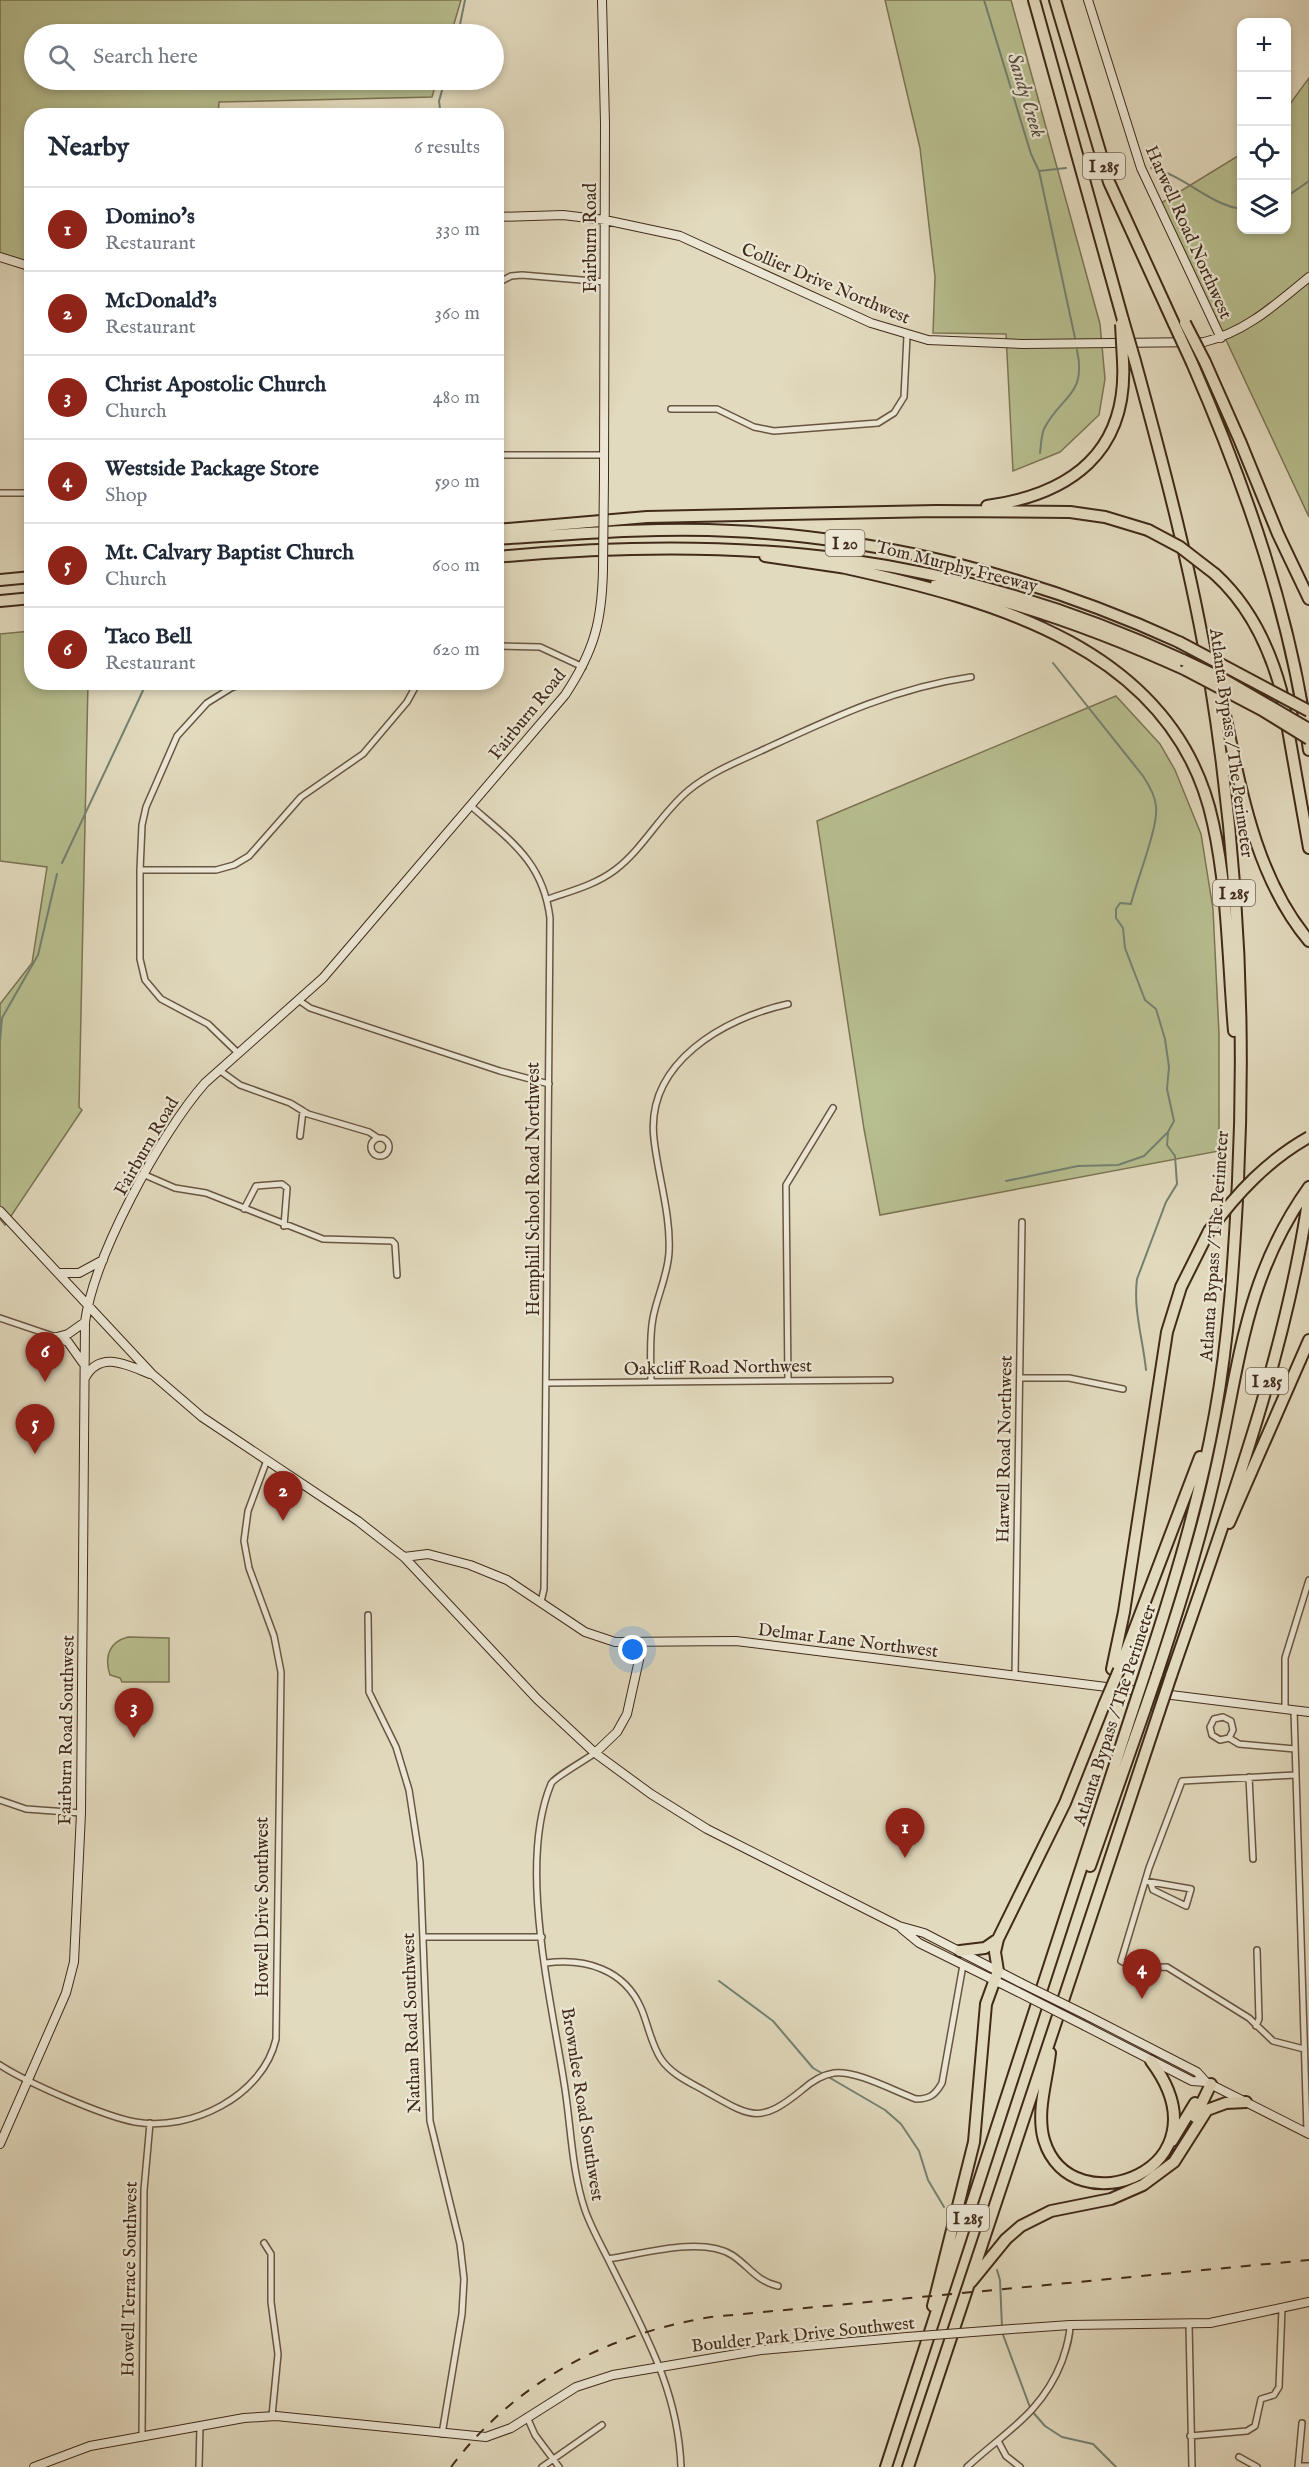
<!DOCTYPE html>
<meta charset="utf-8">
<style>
:root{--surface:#fff;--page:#f2f2f3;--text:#1f2937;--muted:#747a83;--line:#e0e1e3;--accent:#8f2418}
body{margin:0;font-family:"IM FELL English",serif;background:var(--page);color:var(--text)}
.controls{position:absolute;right:18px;top:18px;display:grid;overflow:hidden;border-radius:12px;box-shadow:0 3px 9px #0003}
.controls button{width:54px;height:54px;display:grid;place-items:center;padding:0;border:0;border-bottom:2px solid var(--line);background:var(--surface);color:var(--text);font:30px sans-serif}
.you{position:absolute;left:633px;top:1650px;width:21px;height:21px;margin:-15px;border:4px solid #fff;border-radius:50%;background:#1a73e8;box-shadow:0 0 0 9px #1a73e833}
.badge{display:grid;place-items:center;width:39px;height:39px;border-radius:50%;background:var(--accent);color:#fff;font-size:20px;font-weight:700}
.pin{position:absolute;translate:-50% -50px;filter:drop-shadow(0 2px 3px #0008)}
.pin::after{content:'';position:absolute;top:32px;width:21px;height:18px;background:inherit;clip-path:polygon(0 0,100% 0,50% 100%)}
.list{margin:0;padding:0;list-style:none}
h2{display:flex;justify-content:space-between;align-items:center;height:78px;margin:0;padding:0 24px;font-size:26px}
h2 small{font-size:20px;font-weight:400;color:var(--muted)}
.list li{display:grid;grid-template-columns:39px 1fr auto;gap:18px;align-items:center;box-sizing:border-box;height:84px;padding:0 24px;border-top:2px solid var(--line)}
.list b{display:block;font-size:22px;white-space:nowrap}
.list p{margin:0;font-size:20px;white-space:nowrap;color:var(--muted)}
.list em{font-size:20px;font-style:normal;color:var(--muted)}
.icon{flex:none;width:33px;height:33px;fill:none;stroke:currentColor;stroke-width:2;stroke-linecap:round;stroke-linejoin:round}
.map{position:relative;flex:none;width:1309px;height:2467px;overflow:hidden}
.search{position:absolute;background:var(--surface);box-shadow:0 3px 9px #0003;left:24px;top:24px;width:480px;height:66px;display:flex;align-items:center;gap:15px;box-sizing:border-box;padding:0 21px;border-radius:33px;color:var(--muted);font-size:22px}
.panel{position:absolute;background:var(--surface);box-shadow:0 3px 9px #0003;left:24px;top:108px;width:480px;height:582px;border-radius:24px}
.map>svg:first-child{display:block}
.green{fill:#b7be8f;stroke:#7c7454;stroke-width:1.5}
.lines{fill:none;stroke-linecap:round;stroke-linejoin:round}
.stream{stroke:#738172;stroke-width:2}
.street-casing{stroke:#695642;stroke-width:8}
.secondary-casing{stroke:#412a19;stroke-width:10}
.highway-casing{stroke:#412a19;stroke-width:14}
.street{stroke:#ece7d5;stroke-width:5}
.secondary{stroke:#ece7d5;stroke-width:8}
.highway{stroke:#e2dabe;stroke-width:10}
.rail{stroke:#412a19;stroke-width:2;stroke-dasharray:10 10;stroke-linecap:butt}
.secondary-bridge-casing{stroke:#412a19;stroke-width:10;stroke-linecap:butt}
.highway-bridge-casing{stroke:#412a19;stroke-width:14;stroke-linecap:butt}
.secondary-bridge{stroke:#ece7d5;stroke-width:8}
.highway-bridge{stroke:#e2dabe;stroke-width:10}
.labels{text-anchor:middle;stroke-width:4.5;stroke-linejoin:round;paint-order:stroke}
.shield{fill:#ece7d5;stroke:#746351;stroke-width:1.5}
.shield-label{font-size:16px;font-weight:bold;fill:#412a19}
.street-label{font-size:18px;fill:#412a19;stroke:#ece7d5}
.water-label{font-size:20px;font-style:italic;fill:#564e3e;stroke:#ece7d5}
</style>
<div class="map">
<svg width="1309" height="2467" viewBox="0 0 1309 2467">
<rect width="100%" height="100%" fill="#e2dabe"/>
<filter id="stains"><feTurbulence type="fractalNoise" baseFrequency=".00333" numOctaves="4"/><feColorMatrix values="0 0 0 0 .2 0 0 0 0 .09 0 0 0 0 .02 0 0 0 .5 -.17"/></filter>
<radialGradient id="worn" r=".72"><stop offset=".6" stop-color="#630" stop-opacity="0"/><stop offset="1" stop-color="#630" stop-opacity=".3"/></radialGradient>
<path class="green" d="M 0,0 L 461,0 L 451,34 L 34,34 L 34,80 L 437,80 L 432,97 L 219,102 L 218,116 L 32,116 L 31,272 L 0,258 Z
M 885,0 L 1011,0 L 1100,324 L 1105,379 L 1099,415 L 1060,452 L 1013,471 L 1006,334 L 933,333 L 935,277 L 920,148 Z
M 1309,78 L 1309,517 L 1226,340 L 1178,250 L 1161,203 L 1241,154 L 1242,230 L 1286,230 L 1287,108 Z
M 31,631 L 32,682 L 88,683 L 79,1107 L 82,1110 L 5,1225 L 0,1219 L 0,1004 L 32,963 L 47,867 L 0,861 L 0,634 Z
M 1116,696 L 1160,744 L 1175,770 L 1201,834 L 1213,909 L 1219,1034 L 1219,1151 L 880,1215 L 864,1129 L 817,821 Z
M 128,1637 L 169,1638 L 169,1682 L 122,1682 L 120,1678 L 110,1675 C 104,1657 109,1642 128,1637 Z"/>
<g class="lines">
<path class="stream" d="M 984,0 L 1031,154 L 1039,171 L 1075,338
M 458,34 L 465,0
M 441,116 L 439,101 L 445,80
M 1151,168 C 1185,175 1209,205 1242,209
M 1039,171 L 1066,168
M 1286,197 L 1309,181
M 1040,453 C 1041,446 1041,436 1044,429 C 1061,395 1087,396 1077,350
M 62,863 L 147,682
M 0,1041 L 2,1018 L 38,955 L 57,874
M 1006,1181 L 1078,1166 L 1118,1165 L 1144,1156 L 1168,1132 L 1174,1121 L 1167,1089 L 1169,1067 L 1165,1039 L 1156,1009 L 1145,1000 L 1125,948 L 1123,928 L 1116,918 L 1116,909 L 1120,903 L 1131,904 C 1136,882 1159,826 1156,806 C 1155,795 1149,785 1143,776 L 1053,663
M 1146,1370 C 1143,1339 1133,1310 1137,1279 L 1166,1202 L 1177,1184 L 1175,1156 L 1167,1145 L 1168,1133
M 719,1981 L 773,2021 L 813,2068 L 885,2110 L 901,2124 L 919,2151 L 928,2180 L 944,2207
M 997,2270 L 1000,2280 L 1002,2327
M 1002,2332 L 1031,2410 L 1045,2426 L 1062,2437 L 1093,2444 L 1116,2467"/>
<g class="street-casing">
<path id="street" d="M 496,284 L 511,276 L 522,275 L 605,282
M 671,409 L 717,409 L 754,427 L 774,431 L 878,423 L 894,413 L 904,397 L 907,336
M 496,455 L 604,455
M 0,493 L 32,493
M 496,646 L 540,647 L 583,667
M 471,806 C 511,841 543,862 550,918 L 544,1589 L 541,1602
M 140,870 L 216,870 L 234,865 L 249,856 L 301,797 L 363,754 L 407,702 L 418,682
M 548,899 C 571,891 595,885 615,870 C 644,848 661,813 689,790 C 711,772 739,761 765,749 C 834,717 895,688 971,677
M 300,1001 L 310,1008 L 500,1071 L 549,1084
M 238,1053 L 208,1024 L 161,999 L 145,980 L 140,959 L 140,870 L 142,825 L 146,807 L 177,736 L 207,703 L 231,688 L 248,682
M 219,1070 L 240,1085 L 290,1103 L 308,1114 L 369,1132 L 378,1138
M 300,1136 L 303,1111
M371 1147a9 9 0 1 1 18 0a9 9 0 1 1-18 0Z
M 145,1175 L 175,1188 L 206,1193 L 323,1239 L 392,1241 L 395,1244 L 397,1275
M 244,1209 L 256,1186 L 282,1184 L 287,1188 L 284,1226
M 0,1318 L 56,1337
M 1020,1378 L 1069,1378 L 1123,1389
M 788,1381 L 786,1185 L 833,1108
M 651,1382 C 651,1361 649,1339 653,1318 C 657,1296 668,1275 669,1252 C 671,1215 658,1176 654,1139 C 645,1063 724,1018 788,1004
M 546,1383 L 890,1380
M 368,1615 L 369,1692 L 396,1747 L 409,1790 L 420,1862 L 430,2121 L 460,2244 L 464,2279 L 462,2314 L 442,2434
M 1015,1676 L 1022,1222
M 1285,1709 L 1285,1658 L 1309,1580
M 1294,1710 L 1307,2132
M 1229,1738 L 1233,1730 L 1231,1721 L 1223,1717 L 1214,1719 L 1210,1727 L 1212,1735 L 1220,1740 L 1229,1738 L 1239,1744 L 1295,1749
M 595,1753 C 587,1759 553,1778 551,1784 C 517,1866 552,2001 565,2089 C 571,2128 572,2172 585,2210 C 591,2227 600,2243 608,2259 C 642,2329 678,2387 681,2467
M 1296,1775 L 1182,1781 L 1149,1868 L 1121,1961 L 1135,1968 L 1167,1967 L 1249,2018 L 1273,2041 L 1304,2049
M 1249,1777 L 1253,1859
M 0,1800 L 26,1809 L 81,1813
M 1145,1881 L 1191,1889 L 1186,1906 L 1153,1890 L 1151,1884
M 423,1937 L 542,1937
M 546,1963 C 585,1958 624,1969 641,2008 C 648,2024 651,2044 661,2059 C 671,2074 689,2082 705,2091 C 751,2117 759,2125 802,2090 C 811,2082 821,2075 834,2073 C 856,2070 894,2091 916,2099 C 930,2099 935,2095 942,2083 L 963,1965
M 1256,2026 L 1259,2019 L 1257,1950
M 0,2065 C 28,2083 103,2116 135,2122 C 191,2132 263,2096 276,2039 L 281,1672 L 274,1636 L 249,1568 L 244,1541 L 248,1511 L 267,1460
M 264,2243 L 271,2254 L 271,2302 L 278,2354 L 272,2416
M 608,2259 C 642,2254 702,2236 732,2255 C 749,2266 756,2281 778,2286
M 1189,2324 L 1192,2467
M 527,2417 L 535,2435 L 559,2467
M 142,2436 L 144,2190 L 150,2123
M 1190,2436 L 1247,2431 L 1255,2426 L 1261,2399 L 1274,2395 L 1279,2387 L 1282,2308
M 998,2441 L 1006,2456 L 1020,2467
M 1239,2457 L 1257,2467
M 1298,2466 L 1309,2466
M 199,2467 L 200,2426
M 542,2467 L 602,2425
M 967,2467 C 1005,2432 1042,2413 1062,2361 C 1066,2349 1070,2338 1070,2325
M 1298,2467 L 1302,2423"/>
</g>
<g class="secondary-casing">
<path id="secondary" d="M 602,0 L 605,123 L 604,477
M 1088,0 L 1141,168 L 1221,338
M 496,217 L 563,215 L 605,220 L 680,236 L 871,323 L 928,340 L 1023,344 L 1204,342 C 1246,332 1276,304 1309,277
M 0,257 L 32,267
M 0,1211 L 152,1374 L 202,1417 L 358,1521 L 404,1557 L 537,1699 L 595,1753 L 651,1794 L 707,1829 L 899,1926 L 924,1933 L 1021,1983
M 60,1273 L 79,1273 L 103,1260
M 56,1337 L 68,1342 L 83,1363
M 57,1337 L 68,1334 L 85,1322
M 85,1378 C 100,1350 127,1365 150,1374
M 404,1557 L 428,1554 L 470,1565 L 507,1580 L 585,1632 L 615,1642 L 736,1641 L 1309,1712
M 595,1753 L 617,1732 L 627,1714 L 643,1642
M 902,1929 L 919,1943 L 1018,1992
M 1088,2016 L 1197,2072 L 1206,2082 L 1309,2134
M 1085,2026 L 1192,2081 L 1206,2082
M 0,2144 L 66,1993 L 74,1962 L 81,1813 L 85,1322 C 94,1256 160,1134 205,1083 L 323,978 L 565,695 C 594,651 602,622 603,569
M 1012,2329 L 1070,2325 L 1210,2323 L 1309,2302
M 34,2467 L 90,2446 L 244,2418 L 276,2416 L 486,2437 L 511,2428 L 576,2387 L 613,2375 L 761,2350 L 907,2337"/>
</g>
<g class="highway-casing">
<path id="highway" d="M 1034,0 L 1123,320
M 1055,0 L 1109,182 L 1174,324
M 1135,361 C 1164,467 1192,573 1210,681 C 1237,846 1246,1014 1238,1181 C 1234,1259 1229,1337 1215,1414 C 1199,1503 1173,1587 1145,1673
M 1205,362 L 1240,441 L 1278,534 L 1309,599
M 1192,363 C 1246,487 1291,615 1309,750
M 987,506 C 1071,494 1128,452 1123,361
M 496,530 L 647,517 L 936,511 L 1070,512 L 1105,517 L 1148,530
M 496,539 C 575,534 653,527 732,531 C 886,538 1039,578 1179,642
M 765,556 L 847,568
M 496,557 C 747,534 952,553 1183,660
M 841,567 C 992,600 1176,648 1213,823 C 1228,891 1228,962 1234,1031
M 1215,574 C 1249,605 1269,646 1281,690 L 1309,848
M 0,580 L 32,577
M 936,584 C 1023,603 1105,633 1186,670
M 0,601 L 32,598
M 1213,685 L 1222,701 C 1240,783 1253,874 1309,941
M 1229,1523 L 1309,1340
M 1112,1669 L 1124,1612 L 1167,1332 L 1181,1287 L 1209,1231
M 1119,1670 L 1200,1457
M 1157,1674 C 1178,1611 1198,1548 1213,1483 C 1239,1374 1241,1282 1309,1187
M 1171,1676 C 1225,1519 1285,1360 1309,1195
M 1090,1866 L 1145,1709
M 960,1951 L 985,1948 L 998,1939
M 1050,2053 C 1047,2081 1036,2112 1044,2140 C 1071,2229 1233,2170 1151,2061
M 1195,2117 L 1211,2084
M 1172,2141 L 1195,2103
M 971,2282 L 1006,2239 L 1021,2226 L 1051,2211 L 1111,2199 L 1143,2185 L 1174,2162 L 1207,2110 L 1226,2103 L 1246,2102
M 933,2306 L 974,2142 L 986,2004 L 998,1971 L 995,1952 L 998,1939 L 1065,1803 L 1104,1705
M 886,2467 L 1134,1706
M 908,2467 L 1159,1712"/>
</g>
<use href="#street" class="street"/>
<use href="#secondary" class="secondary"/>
<use href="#highway" class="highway"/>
<path class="rail" d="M 451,2467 C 515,2382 607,2334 711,2317 L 1309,2260"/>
<g class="secondary-bridge-casing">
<path id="secondary-bridge" d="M 603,569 L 604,477
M 1021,1983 L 1088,2016
M 1018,1992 L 1085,2026
M 907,2337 L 1012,2329"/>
</g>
<g class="highway-bridge-casing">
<path id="highway-bridge" d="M 1123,320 L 1135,361
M 1185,323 L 1205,362
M 1121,324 L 1123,361
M 1174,324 L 1192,363
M 1148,530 L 1180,547 L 1215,574
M 1179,642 L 1309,711
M 1183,660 L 1223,679 L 1309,729
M 1186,670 L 1262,710 L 1309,739
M 1209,1231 C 1237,1193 1268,1160 1309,1137
M 1104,1705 L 1119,1670
M 1134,1706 L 1145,1673
M 1145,1709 L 1157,1674
M 1159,1712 L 1171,1676"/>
</g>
<use href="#secondary-bridge" class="secondary-bridge"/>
<use href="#highway-bridge" class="highway-bridge"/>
</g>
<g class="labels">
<g class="shield">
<rect x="1083" y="153" width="42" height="26" rx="4.5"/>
<rect x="825.5" y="530" width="39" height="26" rx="4.5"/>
<rect x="1213" y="880" width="42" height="26" rx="4.5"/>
<rect x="1246" y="1368" width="42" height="26" rx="4.5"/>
<rect x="947" y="2205" width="42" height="26" rx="4.5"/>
</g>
<g class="shield-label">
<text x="1104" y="172">I 285</text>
<text x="845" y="549">I 20</text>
<text x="1234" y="899">I 285</text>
<text x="1267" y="1387">I 285</text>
<text x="968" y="2224">I 285</text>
</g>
<g class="street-label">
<text transform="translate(1189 232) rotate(66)" y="6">Harwell Road Northwest</text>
<text transform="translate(590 238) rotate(-90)" y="6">Fairburn Road</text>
<text transform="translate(826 283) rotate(23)" y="6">Collier Drive Northwest</text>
<text transform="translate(957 566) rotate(14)" y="6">Tom Murphy Freeway</text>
<text transform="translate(527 714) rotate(-51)" y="6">Fairburn Road</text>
<text transform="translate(1232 743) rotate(82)" y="6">Atlanta Bypass / The Perimeter</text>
<text transform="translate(146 1146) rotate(-60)" y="6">Fairburn Road</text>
<text transform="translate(533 1189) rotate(-90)" y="6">Hemphill School Road Northwest</text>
<text transform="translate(1214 1246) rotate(-86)" y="6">Atlanta Bypass / The Perimeter</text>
<text transform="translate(718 1367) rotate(-1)" y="6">Oakcliff Road Northwest</text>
<text transform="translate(1004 1449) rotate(-89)" y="6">Harwell Road Northwest</text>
<text transform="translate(848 1640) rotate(7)" y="6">Delmar Lane Northwest</text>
<text transform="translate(1114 1715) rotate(-72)" y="6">Atlanta Bypass / The Perimeter</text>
<text transform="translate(66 1730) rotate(-89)" y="6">Fairburn Road Southwest</text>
<text transform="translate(262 1907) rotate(-90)" y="6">Howell Drive Southwest</text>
<text transform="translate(411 2023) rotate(-92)" y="6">Nathan Road Southwest</text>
<text transform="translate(583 2104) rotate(81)" y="6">Brownlee Road Southwest</text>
<text transform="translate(129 2279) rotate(-89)" y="6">Howell Terrace Southwest</text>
<text transform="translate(803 2334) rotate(-6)" y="6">Boulder Park Drive Southwest</text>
</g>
<g class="water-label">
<text transform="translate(1027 95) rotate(73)" y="7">Sandy Creek</text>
</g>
</g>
<rect width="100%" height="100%" filter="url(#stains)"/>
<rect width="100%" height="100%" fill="url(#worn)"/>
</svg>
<div class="controls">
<button>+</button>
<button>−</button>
<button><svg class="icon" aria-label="locate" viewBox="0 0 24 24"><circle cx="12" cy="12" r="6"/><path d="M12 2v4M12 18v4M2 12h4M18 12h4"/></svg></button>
<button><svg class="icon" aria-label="layers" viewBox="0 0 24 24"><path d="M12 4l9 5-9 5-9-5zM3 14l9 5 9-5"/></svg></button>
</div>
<div class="you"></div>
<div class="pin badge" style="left:905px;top:1858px">1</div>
<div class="pin badge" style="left:283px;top:1521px">2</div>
<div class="pin badge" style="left:134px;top:1738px">3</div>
<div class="pin badge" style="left:1142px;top:1999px">4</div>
<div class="pin badge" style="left:35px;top:1454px">5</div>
<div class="pin badge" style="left:45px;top:1382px">6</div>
<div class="search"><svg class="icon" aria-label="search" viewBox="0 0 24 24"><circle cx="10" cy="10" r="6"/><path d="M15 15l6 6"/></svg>Search here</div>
<section class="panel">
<h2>Nearby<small>6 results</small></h2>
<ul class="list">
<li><span class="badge">1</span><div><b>Domino's</b><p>Restaurant</p></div><em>330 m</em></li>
<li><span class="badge">2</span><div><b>McDonald's</b><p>Restaurant</p></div><em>360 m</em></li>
<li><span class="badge">3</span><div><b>Christ Apostolic Church</b><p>Church</p></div><em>480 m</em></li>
<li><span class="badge">4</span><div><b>Westside Package Store</b><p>Shop</p></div><em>590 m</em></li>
<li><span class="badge">5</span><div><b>Mt. Calvary Baptist Church</b><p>Church</p></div><em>600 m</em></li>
<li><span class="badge">6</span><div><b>Taco Bell</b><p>Restaurant</p></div><em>620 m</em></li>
</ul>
</section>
</div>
